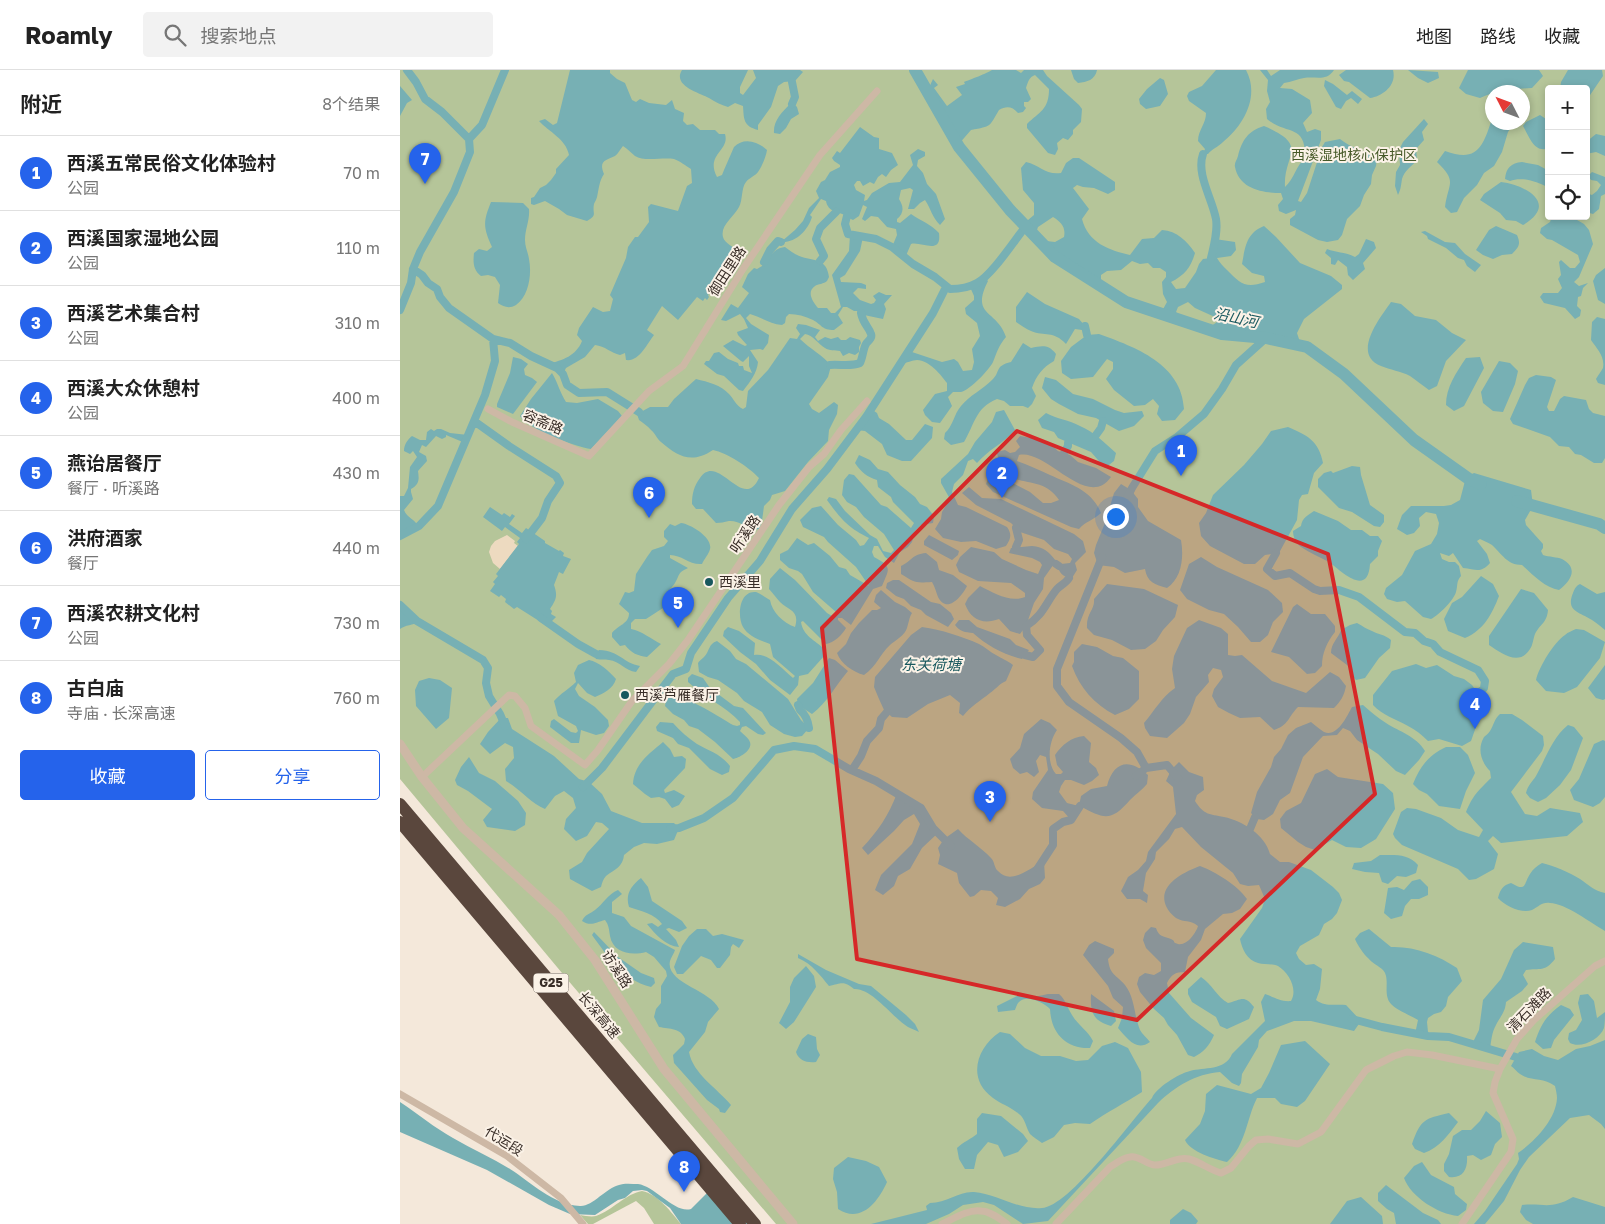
<!DOCTYPE html>
<html lang="zh">
<meta charset="utf-8">
<style>
:root{--surface:#fff;--page:#f2f2f2;--text:#222;--muted:#767676;--line:#e0e0e0;--accent:#2563eb}
body{margin:0;font-family:"Golos Text","Noto Sans SC",sans-serif;background:var(--page);color:var(--text)}
.controls{position:absolute;right:15px;top:15px;display:grid;overflow:hidden;border-radius:5px;box-shadow:0 2px 8px #0003}
.controls button{width:45px;height:45px;display:grid;place-items:center;padding:0;border:0;border-bottom:1px solid var(--line);background:var(--surface);color:var(--text);font:25px sans-serif}
.compass{position:absolute;left:1085px;top:15px;width:45px;height:45px;border-radius:50%;background:var(--surface);box-shadow:0 2px 8px #0003;rotate:312deg}
.you{position:absolute;left:715px;top:446px;width:18px;height:18px;margin:-12px;border:4px solid #fff;border-radius:50%;background:#1a73e8;box-shadow:0 0 0 8px #1a73e833}
.badge{display:grid;place-items:center;width:32px;height:32px;border-radius:50%;background:var(--accent);color:#fff;font-size:16px;font-weight:700}
.pin{position:absolute;translate:-50% -41px;filter:drop-shadow(0 1px 2px #0008)}
.pin::after{content:'';position:absolute;top:26px;width:18px;height:15px;background:inherit;clip-path:polygon(0 0,100% 0,50% 100%)}
.list{margin:0;padding:0;list-style:none}
h2{display:flex;justify-content:space-between;align-items:center;height:65px;margin:0;padding:0 20px;font-size:21px}
h2 small{font-size:16px;font-weight:400;color:var(--muted)}
.list li{display:grid;grid-template-columns:32px 1fr auto;gap:15px;align-items:center;box-sizing:border-box;height:75px;padding:0 20px;border-top:1px solid var(--line)}
.list b{display:block;font-size:19px;white-space:nowrap}
.list p{margin:0;font-size:16px;white-space:nowrap;color:var(--muted)}
.list em{font-size:16px;font-style:normal;color:var(--muted)}
.actions{display:flex;gap:10px;padding:15px 20px}
.actions a{flex:1;padding:11px 0;border:1px solid var(--accent);border-radius:5px;text-align:center;font-size:18px;color:var(--accent)}
.actions .main{background:var(--accent);color:#fff}
.icon{flex:none;width:28px;height:28px;fill:none;stroke:currentColor;stroke-width:2;stroke-linecap:round;stroke-linejoin:round}
.map{position:relative;flex:none;width:1205px;height:1154px;overflow:hidden}
header{display:flex;align-items:center;gap:30px;box-sizing:border-box;height:70px;padding:0 25px;background:var(--surface);border-bottom:1px solid var(--line)}
header strong{font-size:24px}
nav{display:flex;gap:28px;margin-inline-start:auto;font-size:18px}
.search{width:350px;height:45px;background:var(--page);display:flex;align-items:center;gap:12px;box-sizing:border-box;padding:0 18px;border-radius:5px;color:var(--muted);font-size:19px}
main{display:flex}
aside{flex:1;background:var(--surface)}
.map>svg:first-child{display:block}
.green{fill:#b5c599;fill-rule:evenodd}
.plaza{fill:#eddac0}
.water{fill:#77b0b4}
.lines{fill:none;stroke-linecap:round;stroke-linejoin:round}
.canal{stroke:#77b0b4;stroke-width:8}
.river{stroke:#77b0b4;stroke-width:12}
.minor{stroke:#cdb8a5;stroke-width:7}
.tertiary{stroke:#cdb8a5;stroke-width:9}
.motorway{stroke:#5a473d;stroke-width:12}
.marked{fill:#d62828;fill-opacity:0.2;stroke:#d62828;stroke-width:4;stroke-linejoin:round}
.poi-dot{fill:#18585e;stroke:#fbf2e7;stroke-width:2}
.labels{text-anchor:middle;stroke-width:4;stroke-linejoin:round;paint-order:stroke}
.shield{fill:#fbf2e7;stroke:#726861;stroke-width:1}
.shield-label{font-size:12px;font-weight:bold;fill:#382d27}
.park-label{font-size:14px;fill:#465928;stroke:#fbf2e7}
.street-label{font-size:14px;fill:#382d27;stroke:#fbf2e7}
.poi-label{font-size:14px;fill:#382d27;stroke:#fbf2e7;text-anchor:start}
.water-label{font-size:15px;font-style:italic;fill:#18585e;stroke:#fbf2e7}
</style>
<header>
<strong>Roamly</strong>
<div class="search"><svg class="icon" aria-label="search" viewBox="0 0 24 24"><circle cx="10" cy="10" r="6"/><path d="M15 15l6 6"/></svg>搜索地点</div>
<nav><a>地图</a><a>路线</a><a>收藏</a></nav>
</header>
<main>
<aside>
<h2>附近<small>8个结果</small></h2>
<ul class="list">
<li><span class="badge">1</span><div><b>西溪五常民俗文化体验村</b><p>公园</p></div><em>70 m</em></li>
<li><span class="badge">2</span><div><b>西溪国家湿地公园</b><p>公园</p></div><em>110 m</em></li>
<li><span class="badge">3</span><div><b>西溪艺术集合村</b><p>公园</p></div><em>310 m</em></li>
<li><span class="badge">4</span><div><b>西溪大众休憩村</b><p>公园</p></div><em>400 m</em></li>
<li><span class="badge">5</span><div><b>燕诒居餐厅</b><p>餐厅 · 听溪路</p></div><em>430 m</em></li>
<li><span class="badge">6</span><div><b>洪府酒家</b><p>餐厅</p></div><em>440 m</em></li>
<li><span class="badge">7</span><div><b>西溪农耕文化村</b><p>公园</p></div><em>730 m</em></li>
<li><span class="badge">8</span><div><b>古白庙</b><p>寺庙 · 长深高速</p></div><em>760 m</em></li>
</ul>
<div class="actions"><a class="main">收藏</a><a>分享</a></div>
</aside>
<div class="map">
<svg width="1205" height="1154" viewBox="0 0 1205 1154">
<rect width="100%" height="100%" fill="#f4e8da"/>
<path class="green" d="M 0,0 L 1205,0 L 1205,1154 L 376,1154 L 172,915 L 0,709 ZM 1149,19 L 1186,19 L 1186,146 L 1149,146 ZM 1092,22 L 1122,22 L 1122,52 L 1092,52 Z
M 242,1121 C 258,1124 271,1142 281,1154 L 254,1154 L 244,1138 L 236,1131 L 193,1154 L 188,1154 L 180,1145 C 185,1146 192,1147 196,1146 C 213,1140 225,1124 242,1121 Z"/>
<path class="plaza" d="M 107,465 L 115,471 L 114,473 L 118,476 L 100,499 L 93,493 L 89,482 L 91,476 L 95,471 Z"/>
<path class="water" d="M 170,0 L 210,0 L 210,3 L 217,9 L 225,13 L 232,30 L 236,32 L 240,29 L 249,33 L 266,35 L 272,30 L 275,39 L 284,43 L 283,51 L 287,55 L 293,54 L 300,60 L 315,60 L 319,64 L 325,64 C 330,81 305,84 317,107 L 322,105 L 324,100 L 334,77 C 343,67 358,71 367,80 C 366,87 362,96 358,102 C 355,106 349,108 346,112 C 341,118 343,130 339,137 C 334,147 320,155 323,167 C 324,173 335,178 340,182 L 332,190 L 329,188 L 322,196 L 324,198 L 318,207 L 320,208 L 308,225 L 309,227 L 307,230 L 305,228 L 303,231 L 297,227 L 278,250 L 262,236 L 247,260 L 254,265 C 247,274 239,292 226,290 L 225,283 L 220,285 C 211,283 205,276 195,275 L 185,287 L 166,298 L 163,304 L 157,298 L 148,294 C 163,290 176,286 182,271 L 177,265 L 179,258 L 193,237 L 203,242 L 210,241 L 213,229 L 210,225 L 226,188 L 228,177 L 235,167 L 238,167 L 249,152 L 248,137 L 251,134 L 278,141 L 287,116 L 292,113 L 291,99 C 286,96 280,91 274,89 C 263,87 244,92 235,86 C 231,83 228,79 223,76 C 221,78 218,84 215,86 C 207,90 198,90 204,104 C 199,111 199,119 197,127 C 197,128 194,134 194,134 C 192,144 198,145 187,151 L 167,145 L 159,139 L 145,131 L 134,135 L 131,134 L 131,128 L 134,127 L 140,118 L 146,115 L 151,110 L 156,103 L 156,99 L 169,85 C 166,69 149,62 139,51 L 145,49 L 153,55 L 157,53 Z
M 282,0 L 348,0 L 340,17 L 340,23 L 343,25 L 356,8 L 353,0 L 400,0 L 403,2 L 395,11 L 384,12 L 378,16 L 371,37 L 358,55 L 358,60 C 343,56 344,49 343,36 L 335,33 L 328,37 C 321,35 315,32 309,28 C 300,23 272,16 282,0 Z
M 592,0 L 616,0 L 621,3 L 624,0 L 643,0 L 647,6 L 679,35 L 682,39 L 681,52 L 673,60 L 673,64 L 668,70 L 663,68 L 657,73 L 658,79 L 655,85 L 648,83 L 627,58 L 627,54 C 639,42 649,40 649,19 L 635,5 C 629,7 628,12 626,18 L 631,29 L 628,32 L 624,32 L 624,36 L 626,38 L 623,42 L 618,43 C 612,36 606,36 599,40 C 589,57 592,56 571,60 L 558,75 L 527,22 L 533,9 L 538,15 L 534,18 L 547,36 L 562,25 L 556,17 L 565,14 L 564,12 C 569,10 588,3 592,0 Z
M 671,0 L 697,0 C 695,10 687,12 678,13 L 674,9 Z
M 816,0 L 846,0 C 860,26 844,55 823,72 C 818,77 812,79 808,84 L 803,84 L 805,79 L 798,71 C 798,60 806,54 806,43 L 789,31 L 787,26 L 789,22 L 802,16 Z
M 860,0 L 867,0 L 871,6 L 880,0 L 934,0 C 926,12 916,6 904,8 C 898,9 891,12 884,13 L 880,18 L 892,19 L 910,30 L 912,43 L 903,53 L 907,62 L 915,59 L 921,61 L 921,70 L 898,131 L 901,132 L 907,123 L 922,77 L 925,72 L 940,69 C 951,78 964,81 977,88 L 976,96 L 972,105 L 971,114 L 964,125 L 960,136 L 947,149 L 942,165 L 938,170 L 927,172 L 918,170 L 890,155 L 890,149 L 895,145 L 896,140 L 886,144 L 879,141 L 878,135 L 883,129 L 881,123 C 863,123 839,119 835,97 C 834,93 837,90 838,86 C 842,70 848,61 864,56 C 911,76 883,84 885,117 C 894,109 896,96 905,88 C 906,53 887,66 867,49 L 866,39 L 870,32 L 867,21 L 868,10 Z
M 946,0 L 993,0 C 997,15 983,26 970,28 L 949,12 L 944,11 L 939,5 Z
M 1008,0 L 1038,2 L 1039,8 L 1028,13 L 1018,8 Z
M 1068,0 L 1139,0 L 1143,6 L 1132,18 C 1113,19 1098,20 1080,28 L 1066,24 L 1059,18 Z
M 1168,0 L 1202,0 L 1203,6 L 1186,31 L 1186,19 L 1160,19 L 1161,12 Z
M 760,8 L 764,10 L 768,24 L 760,36 L 746,39 L 740,34 L 739,29 L 747,19 Z
M 925,10 L 933,14 L 947,25 L 952,21 L 962,29 L 958,34 L 951,28 L 946,31 L 941,39 L 936,37 L 924,16 Z
M 0,16 L 12,30 L 7,33 L 0,46 Z
M 393,33 L 397,37 L 399,44 L 391,49 L 386,58 L 380,64 L 374,63 C 373,51 382,42 390,34 Z
M 1140,45 L 1149,51 L 1149,78 C 1134,84 1129,66 1123,56 L 1126,52 Z
M 1024,49 L 1028,54 L 1022,62 L 1024,70 L 1016,79 L 1017,90 C 1012,96 1004,101 1002,109 C 1001,115 1001,119 998,125 L 995,116 L 996,102 L 1000,95 L 999,80 L 1003,72 Z
M 1092,49 L 1092,52 L 1114,53 L 1108,62 L 1102,82 L 1094,96 L 1084,103 L 1077,115 L 1064,128 L 1057,142 L 1051,143 L 1045,137 C 1048,113 1058,112 1037,92 L 1045,81 C 1078,93 1083,76 1092,49 Z
M 460,57 L 474,67 L 479,68 L 479,79 L 492,83 L 498,95 L 491,100 L 486,107 L 482,104 L 478,107 L 474,114 L 470,112 L 463,116 L 460,111 L 457,111 L 454,115 L 456,120 L 465,125 L 464,131 L 467,130 L 472,123 L 489,113 L 500,112 L 513,95 L 510,85 L 518,79 L 525,82 L 525,86 L 518,90 L 517,96 L 523,103 L 527,114 L 536,124 L 545,149 L 540,155 C 532,147 531,139 525,130 L 520,133 L 514,139 L 508,139 L 513,120 L 510,118 L 501,120 L 499,129 C 504,137 504,143 497,149 L 497,152 L 500,153 L 511,144 C 521,151 531,154 539,163 C 542,186 521,171 511,174 L 505,188 L 492,177 L 497,165 L 496,159 L 487,157 L 478,147 L 471,146 L 465,151 L 462,149 L 467,137 L 463,135 L 459,146 L 453,150 C 450,149 448,147 445,145 C 438,142 428,142 426,131 L 421,129 L 410,145 L 412,147 C 408,160 396,173 381,172 L 395,160 L 403,151 L 409,138 L 419,128 L 416,121 L 421,112 L 425,110 L 430,102 L 440,97 L 440,95 L 434,91 L 432,88 L 437,81 L 440,83 Z
M 1196,64 L 1205,66 L 1205,86 L 1196,82 L 1186,84 L 1186,72 Z
M 673,88 L 679,88 L 715,112 L 715,120 L 708,124 L 694,118 L 683,117 L 677,115 L 673,118 L 689,139 L 682,149 C 688,173 709,180 730,185 L 742,169 L 754,168 L 762,160 C 777,161 787,171 795,183 C 791,197 785,205 771,212 L 776,219 L 785,218 L 796,202 L 799,194 L 803,189 L 811,188 L 815,169 L 835,172 L 836,180 L 831,186 L 817,188 C 820,193 823,196 827,200 C 840,213 845,219 865,212 L 864,206 L 852,203 L 842,194 C 845,178 846,163 864,156 L 876,167 L 900,193 L 931,206 L 942,215 L 942,219 L 904,249 L 897,263 L 901,275 L 866,268 L 822,264 L 807,259 L 817,252 L 817,248 L 795,238 L 788,232 L 778,237 L 776,242 L 781,250 L 762,241 L 767,232 L 763,224 L 762,212 L 766,207 L 766,202 L 760,198 L 753,198 L 748,193 L 740,194 L 732,191 L 721,200 L 707,201 L 701,205 L 701,216 L 655,187 L 642,173 L 646,171 L 655,172 L 664,167 C 666,157 661,152 653,147 L 638,157 L 635,166 L 622,152 L 628,150 L 634,145 L 634,133 L 623,120 L 621,98 L 626,92 C 640,95 645,105 661,103 L 666,93 Z
M 1122,92 L 1138,95 L 1149,101 L 1149,118 C 1138,112 1122,106 1110,111 L 1105,109 C 1106,98 1111,93 1122,92 Z
M 1192,102 L 1205,107 L 1205,124 L 1201,126 L 1199,139 L 1193,144 L 1186,142 L 1186,123 L 1192,125 L 1197,121 L 1201,115 L 1197,111 L 1191,110 L 1188,106 Z
M 1101,112 C 1126,115 1159,134 1123,155 L 1116,151 L 1106,150 L 1100,143 L 1080,130 L 1084,124 Z
M 91,132 L 123,133 L 129,139 C 130,150 125,159 125,170 C 125,177 128,182 129,189 C 132,204 129,226 116,235 C 109,239 104,237 98,233 L 100,215 L 95,207 L 88,205 L 81,206 C 73,200 73,192 74,183 L 79,179 L 87,181 L 92,177 C 83,157 83,152 91,132 Z
M 1152,146 L 1170,146 L 1184,154 L 1189,160 L 1193,174 L 1179,207 L 1174,212 L 1179,216 L 1188,213 L 1183,218 L 1181,226 L 1178,227 L 1177,236 L 1181,240 L 1180,246 L 1175,249 L 1165,238 L 1144,233 L 1140,227 L 1143,223 L 1158,223 L 1162,218 L 1158,209 L 1161,205 L 1159,192 L 1161,190 L 1170,198 L 1175,198 L 1180,192 L 1178,185 L 1152,170 L 1147,169 L 1140,163 L 1141,158 L 1150,152 Z
M 1096,156 L 1117,165 C 1121,174 1119,177 1112,184 L 1102,185 L 1093,189 L 1083,185 L 1076,180 L 1089,160 Z
M 1025,161 L 1045,172 L 1055,173 L 1065,184 L 1081,195 L 1075,202 L 1067,196 L 1064,190 L 1058,188 L 1046,178 L 1028,169 L 1027,166 L 1021,162 Z
M 450,165 L 463,167 L 460,181 L 445,205 L 440,208 L 441,212 L 461,213 L 466,215 L 466,219 L 458,218 L 453,223 L 460,230 L 471,234 L 474,233 L 476,230 L 473,226 L 479,222 L 486,225 L 492,225 L 484,234 L 486,239 L 483,249 L 464,245 L 459,241 L 454,241 L 447,237 L 443,237 L 438,245 L 443,253 L 434,260 C 422,260 422,255 413,250 C 405,246 397,244 389,244 L 386,247 L 385,253 L 382,255 C 370,254 361,247 350,244 L 346,248 L 351,254 L 369,265 L 368,273 L 363,280 L 360,279 L 350,280 L 358,292 C 357,303 350,312 343,321 L 339,320 L 324,306 L 317,304 L 304,294 L 306,291 L 309,291 L 314,283 L 319,282 L 328,289 L 338,293 L 339,296 L 343,296 L 344,300 L 352,303 L 349,296 L 349,286 L 343,292 L 341,291 L 323,276 L 333,270 L 345,276 L 347,275 L 338,265 L 337,262 L 348,258 L 344,249 L 340,244 L 326,251 L 321,250 L 331,234 L 338,238 L 349,223 L 342,217 L 348,204 L 354,198 L 357,199 L 362,196 L 366,188 L 369,188 C 374,181 377,178 385,177 C 390,181 396,185 402,187 C 415,191 427,189 429,207 L 427,211 C 424,214 418,214 415,216 C 406,222 413,232 418,238 L 427,238 L 431,243 L 435,243 L 441,237 L 432,205 L 449,181 Z
M 966,169 L 974,172 L 976,178 L 963,193 L 965,199 L 953,210 L 948,205 L 947,197 L 938,190 L 935,195 L 931,194 L 931,188 L 925,183 L 927,179 C 937,183 946,182 955,187 L 959,184 Z
M 1205,198 L 1205,234 L 1198,230 L 1193,211 L 1196,205 Z
M 584,207 L 588,211 C 570,247 597,239 606,267 C 599,275 597,282 593,292 C 589,300 570,320 561,322 C 558,322 556,322 553,322 L 548,327 L 552,336 L 540,353 L 532,352 L 525,345 L 523,340 L 535,324 L 547,321 L 547,313 C 541,305 529,290 517,290 C 513,290 506,293 501,294 L 509,281 L 542,292 L 554,289 L 558,292 L 563,301 L 572,300 L 574,292 L 572,279 L 580,266 L 577,253 L 566,244 L 565,238 L 574,230 L 574,226 L 570,217 L 578,213 Z
M 627,222 L 645,234 L 679,249 L 685,256 L 682,260 L 675,259 L 666,274 C 653,260 645,267 631,261 C 626,259 621,255 616,252 L 616,237 Z
M 991,232 L 1001,234 L 1015,246 L 1036,250 L 1052,263 L 1066,270 L 1046,291 L 1037,316 L 1029,320 C 1022,315 1016,310 1010,306 C 1001,301 990,300 981,296 C 951,284 980,248 991,232 Z
M 1197,247 L 1205,249 L 1205,315 L 1198,313 L 1196,309 C 1198,305 1201,302 1203,298 C 1205,286 1197,279 1191,270 L 1192,252 Z
M 398,254 L 406,255 L 420,260 L 415,267 L 418,271 L 425,267 L 431,269 L 438,267 L 441,270 L 446,270 L 450,267 L 460,270 L 461,273 L 459,277 L 459,282 L 455,285 L 449,283 L 443,286 L 440,281 C 435,280 429,281 425,278 C 418,274 413,265 405,264 L 400,269 C 410,279 423,285 431,296 L 428,307 L 409,334 L 412,339 L 419,343 L 434,332 L 438,335 L 437,344 L 429,360 L 428,371 L 408,392 L 385,421 L 372,425 L 370,430 L 364,436 L 362,451 L 359,459 L 353,460 C 346,456 337,450 329,451 C 324,452 321,453 316,453 L 303,439 L 296,439 L 292,434 C 292,424 294,416 300,408 C 318,381 343,443 359,408 C 349,397 327,383 313,380 C 292,394 278,387 261,372 C 257,369 255,363 251,360 C 248,356 243,353 239,350 L 237,344 L 250,337 L 268,337 L 274,329 L 296,309 C 308,312 321,315 329,324 C 334,329 336,336 343,339 L 346,337 L 348,321 L 368,300 L 390,268 L 397,269 L 400,264 L 396,258 Z
M 699,264 C 735,277 782,294 784,339 L 775,350 L 762,351 L 757,344 L 759,336 L 753,329 L 745,335 L 734,336 L 714,320 L 706,309 L 713,299 L 713,292 L 707,289 L 693,307 L 671,309 L 662,303 L 661,291 L 671,277 L 687,265 Z
M 623,273 L 631,278 C 642,276 648,274 656,284 L 654,291 C 643,297 636,306 632,318 L 636,326 L 632,334 L 628,338 L 623,336 L 610,336 L 604,331 L 597,329 C 575,338 575,354 564,372 L 551,375 L 544,369 L 545,363 C 553,356 554,344 561,336 C 570,325 582,320 592,310 C 601,302 594,296 611,292 Z
M 113,287 L 121,289 L 128,294 L 124,299 L 125,305 L 132,308 L 137,312 L 113,344 L 97,337 L 97,334 L 110,303 Z
M 1080,287 L 1084,298 L 1064,336 L 1054,341 L 1046,335 C 1046,317 1056,303 1066,288 Z
M 1099,291 L 1110,293 L 1118,301 L 1115,314 L 1103,342 L 1093,341 L 1083,333 L 1081,322 Z
M 152,303 C 158,313 160,323 166,332 L 177,333 L 198,329 L 218,341 L 222,346 L 191,379 C 175,377 128,359 120,346 L 131,329 Z
M 1136,305 L 1151,307 L 1156,310 L 1147,337 L 1149,341 L 1154,341 L 1160,329 L 1164,326 L 1186,330 L 1189,339 L 1193,343 L 1205,346 L 1205,388 L 1202,393 L 1194,393 L 1181,385 L 1175,384 L 1169,377 L 1159,376 L 1150,367 L 1113,354 L 1110,349 L 1125,315 L 1129,308 Z
M 645,307 L 656,310 L 673,324 L 693,329 L 715,340 L 724,343 L 742,341 L 744,346 L 734,356 L 719,361 L 696,348 L 678,344 L 659,334 L 651,329 L 642,318 Z
M 471,339 L 477,343 L 479,348 L 489,354 L 506,370 L 512,370 L 525,354 L 533,357 L 532,368 L 511,391 L 502,391 L 487,385 L 482,374 L 465,361 L 457,360 Z
M 604,340 L 615,360 C 603,374 589,379 577,393 L 573,389 L 568,391 L 563,405 L 554,414 L 552,422 L 558,435 L 566,437 L 607,457 C 612,464 611,469 606,476 L 596,479 L 576,471 L 561,472 L 543,468 L 535,459 L 541,449 L 542,442 L 550,429 L 541,413 L 541,409 L 568,384 L 575,372 L 592,352 L 596,342 Z
M 646,343 C 657,349 669,350 680,356 C 694,362 705,373 716,383 L 714,391 L 705,398 L 691,382 L 658,368 L 654,362 L 642,358 L 638,350 Z
M 888,357 C 907,365 919,371 923,393 L 914,403 L 908,424 L 902,425 L 899,430 L 897,450 L 879,483 L 865,485 L 855,494 L 844,494 L 810,476 L 801,466 L 799,453 L 806,443 L 813,425 L 844,395 L 862,374 L 871,361 Z
M 31,359 L 34,361 L 37,359 L 41,359 L 50,363 L 68,365 L 65,373 L 46,365 L 46,367 L 42,369 L 36,366 L 26,377 L 22,375 L 19,382 L 26,386 L 27,391 L 18,401 C 19,409 20,414 11,419 L 11,422 L 13,429 L 4,440 C 7,448 15,449 18,456 L 0,466 L 0,426 L 4,426 L 8,418 L 10,397 L 17,387 L 13,381 L 10,384 L 4,381 C 4,375 7,370 12,366 L 20,370 L 26,370 L 27,362 Z
M 620,366 L 637,369 L 650,374 L 658,381 L 670,385 L 678,392 L 696,398 L 711,407 C 687,441 647,379 619,385 L 617,391 C 629,395 639,400 650,405 C 670,414 692,420 701,443 C 694,450 686,451 679,459 L 671,457 L 593,422 L 586,414 L 588,409 L 609,411 L 630,422 L 643,433 L 651,433 L 659,430 C 644,406 617,417 598,400 L 600,391 L 596,382 L 605,380 L 610,383 L 615,382 L 620,377 L 616,371 Z
M 459,385 L 470,390 L 478,399 L 488,402 L 500,415 L 515,427 L 520,434 L 527,437 L 534,446 L 533,453 L 521,455 L 515,461 L 512,472 L 508,477 L 500,482 L 494,493 L 485,487 L 478,476 L 474,476 L 472,482 L 474,487 C 493,497 489,499 482,516 L 473,519 L 451,555 L 442,548 L 438,548 L 438,550 L 446,558 C 442,565 434,573 426,574 L 403,551 L 401,552 C 403,566 415,570 424,579 L 425,585 L 408,604 L 399,606 L 398,615 L 390,625 L 370,610 L 356,594 L 340,582 L 323,566 L 324,561 L 328,557 L 339,561 L 355,573 L 354,585 C 368,582 382,599 393,608 L 395,606 L 373,587 L 370,574 C 361,571 348,566 343,557 C 337,547 339,520 356,522 C 360,523 366,528 370,530 C 372,542 383,553 395,557 C 400,540 389,541 380,532 C 376,528 373,523 369,519 L 370,509 L 380,498 L 395,510 L 427,543 L 432,546 L 435,546 L 436,542 L 413,522 L 402,504 L 398,501 L 389,498 L 380,490 L 380,484 L 388,480 L 397,468 L 408,475 L 414,473 L 430,486 L 439,497 L 446,499 L 450,505 L 469,516 L 456,497 L 428,472 L 424,467 L 403,457 L 400,450 L 412,438 L 421,436 L 438,455 L 456,470 L 460,476 L 464,475 L 469,468 C 447,457 441,449 427,430 L 429,427 L 436,429 L 445,441 L 470,465 L 477,469 L 483,481 L 491,483 L 494,480 L 484,464 L 464,447 L 456,437 L 447,432 L 442,425 L 444,410 L 449,404 L 454,405 L 481,435 L 487,437 L 511,458 L 514,453 L 493,432 L 491,427 L 478,417 L 477,410 C 467,407 461,402 455,393 Z
M 952,396 L 960,397 L 961,405 L 970,435 L 984,445 L 984,452 L 980,457 L 974,456 L 952,442 L 939,438 L 918,417 L 918,409 L 924,403 L 931,401 L 933,403 Z
M 1074,403 L 1131,420 L 1133,436 L 1125,450 L 1126,455 L 1143,474 L 1143,478 L 1141,481 L 1143,485 C 1149,487 1157,487 1162,489 C 1179,498 1171,511 1159,520 C 1145,518 1132,504 1122,495 C 1107,495 1102,484 1092,475 C 1089,473 1084,471 1080,469 L 1077,471 L 1087,484 L 1090,493 C 1080,504 1076,499 1063,498 L 1053,483 L 1049,486 L 1040,483 L 1042,489 L 1049,492 L 1055,492 L 1059,496 L 1061,506 C 1056,512 1058,515 1056,522 C 1054,530 1039,545 1031,549 L 1023,547 L 1005,531 L 997,532 L 987,529 L 984,524 L 986,518 L 1002,505 L 1015,481 L 1031,474 L 1037,464 L 1039,453 L 1036,444 L 1026,442 L 1019,448 L 1020,456 L 1014,463 L 1007,465 L 997,459 L 1002,445 L 1011,436 L 1044,436 L 1051,435 L 1060,430 L 1066,407 Z
M 721,414 L 731,420 L 738,429 L 738,437 L 748,451 L 781,470 C 784,487 782,508 767,518 C 755,515 747,512 745,499 L 725,503 L 714,497 L 698,495 L 694,483 L 696,475 L 705,453 L 714,423 Z
M 569,417 L 582,428 L 601,429 L 674,464 L 683,471 L 686,482 L 675,493 L 677,500 L 672,508 C 665,507 660,505 658,497 L 661,494 L 670,493 L 672,489 L 668,484 L 654,479 L 644,470 L 620,462 L 611,453 L 576,435 L 562,423 Z
M 90,437 L 102,445 L 104,443 L 110,447 L 112,444 L 115,446 L 109,454 L 122,463 L 126,458 L 145,471 L 145,473 L 159,481 L 160,480 L 164,483 L 163,486 L 171,489 L 163,504 L 159,502 L 154,515 C 158,526 156,530 150,539 L 152,541 L 151,544 L 156,547 L 147,556 L 117,537 L 114,539 L 105,532 L 106,529 L 101,525 L 99,527 L 90,521 L 95,514 L 93,512 L 98,506 L 96,504 L 119,474 L 117,472 L 120,468 L 105,457 L 102,461 L 83,447 Z
M 914,441 L 938,451 L 951,460 L 962,460 L 970,466 L 978,466 L 982,471 L 978,481 L 978,486 L 970,494 C 968,528 941,501 929,492 C 920,487 910,483 901,477 C 896,473 893,467 893,461 L 901,456 C 902,448 908,445 914,441 Z
M 281,453 C 291,454 313,468 310,479 C 309,484 304,489 302,494 C 289,495 282,485 270,485 L 270,488 L 288,498 C 277,503 280,505 275,513 C 267,525 263,519 263,538 L 246,549 L 235,549 L 231,553 L 231,559 C 242,561 251,569 261,574 L 247,587 C 238,586 231,583 225,575 L 220,576 L 212,567 L 212,563 C 218,555 229,554 229,543 L 219,534 L 225,522 L 229,523 L 234,521 L 236,504 L 247,487 L 252,480 L 264,476 L 268,471 L 264,467 L 264,461 L 270,454 L 275,456 Z
M 529,465 L 559,481 L 558,485 L 552,490 L 524,475 L 524,471 Z
M 632,476 C 644,477 649,482 656,491 L 644,508 L 643,519 L 634,533 L 626,556 L 620,564 L 610,561 L 599,549 C 583,555 571,550 565,534 L 568,528 L 580,516 C 594,523 610,533 625,527 L 625,523 L 611,513 L 578,511 L 559,502 L 556,495 L 560,487 L 571,477 L 594,482 L 602,489 L 626,500 L 638,504 L 642,495 L 640,492 L 632,488 L 609,483 L 611,478 Z
M 526,483 L 537,492 L 539,500 L 553,505 L 567,516 C 563,525 547,545 538,527 C 536,522 535,517 532,512 C 514,513 516,513 501,504 L 501,496 C 512,491 512,484 526,483 Z
M 801,487 L 817,497 L 868,520 L 882,533 L 883,542 L 873,552 L 868,565 L 860,572 L 851,572 L 838,557 L 824,544 L 809,540 L 787,529 L 780,520 L 789,494 Z
M 1081,506 L 1093,514 L 1099,526 C 1092,544 1084,560 1065,568 L 1048,561 L 1044,549 L 1052,533 L 1062,527 Z
M 493,510 L 499,510 L 531,532 L 540,534 L 551,543 L 554,549 L 548,557 L 526,545 L 521,540 L 511,536 L 504,529 L 496,526 L 486,518 L 487,513 Z
M 707,514 L 744,519 L 778,535 L 775,547 L 763,560 L 756,571 L 745,579 L 731,580 L 712,570 L 694,565 L 687,558 C 686,543 695,540 694,529 Z
M 1180,514 L 1197,524 L 1205,522 L 1205,560 C 1201,557 1197,553 1192,550 C 1181,542 1165,542 1173,523 C 1175,518 1176,516 1180,514 Z
M 1121,519 L 1134,523 L 1148,540 C 1147,553 1140,554 1135,564 C 1133,569 1133,575 1130,579 C 1119,597 1101,583 1089,575 L 1089,566 Z
M 481,520 L 495,532 L 505,537 L 512,543 C 509,548 509,552 507,558 C 505,565 496,570 490,575 C 480,584 477,596 464,605 C 453,602 441,594 437,583 L 446,574 L 451,563 L 459,553 L 472,540 L 477,540 L 481,538 L 474,532 L 476,525 Z
M 897,534 L 911,544 L 925,544 L 935,556 L 935,562 C 927,572 922,583 922,596 L 915,603 L 907,604 L 889,587 L 871,582 L 893,537 Z
M 0,535 L 20,552 C 13,555 5,555 0,559 Z
M 559,550 L 569,550 L 577,557 L 610,569 L 616,575 L 629,580 L 622,589 C 604,585 586,575 573,563 C 565,562 560,562 555,555 Z
M 799,550 L 821,558 L 828,564 L 828,585 L 835,586 L 842,585 L 872,611 L 906,623 L 930,602 L 939,607 L 946,616 C 944,626 941,631 934,638 L 898,637 C 888,647 889,655 874,660 L 860,647 L 840,648 L 829,643 L 818,637 L 812,626 L 814,619 L 823,607 L 821,600 L 813,598 L 808,605 L 809,612 L 796,627 L 790,644 L 784,653 L 767,668 L 750,666 L 745,658 L 744,653 C 755,640 761,628 775,618 L 772,599 L 774,586 L 787,558 Z
M 957,553 C 963,556 966,559 972,561 C 979,565 984,564 991,570 L 990,578 L 979,588 L 965,608 L 956,610 L 951,605 L 951,598 L 931,583 C 931,573 938,569 941,560 L 950,555 Z
M 522,557 C 542,560 561,566 579,574 C 585,577 590,582 596,585 C 602,589 607,590 613,595 L 606,611 C 599,614 596,619 590,623 C 580,631 571,636 563,646 L 559,643 L 560,633 L 550,625 L 528,634 L 507,648 L 492,647 L 484,640 L 479,629 L 474,617 L 475,607 L 511,565 Z
M 1176,559 L 1184,560 L 1205,572 L 1200,588 L 1177,617 L 1164,623 L 1146,621 L 1136,610 C 1139,597 1154,572 1165,565 C 1168,562 1172,561 1176,559 Z
M 317,571 L 330,581 L 336,589 L 346,594 L 388,629 L 401,650 L 409,658 L 402,666 L 395,667 L 384,664 L 370,655 L 362,642 L 344,631 L 337,623 L 318,610 L 308,607 L 299,602 L 298,593 C 299,591 302,589 304,587 C 310,581 308,574 317,571 Z
M 682,574 L 697,577 L 713,586 L 723,588 L 739,601 L 739,629 L 729,639 L 715,645 C 694,634 680,618 672,596 L 674,592 L 674,582 Z
M 199,580 C 220,581 223,593 240,596 L 236,602 C 225,601 220,591 209,590 C 204,589 201,590 196,589 L 194,585 Z
M 429,588 L 435,590 L 448,601 C 436,615 427,633 412,644 L 398,635 L 397,629 L 413,613 Z
M 189,590 C 199,592 209,601 216,609 C 213,619 204,623 195,627 L 187,623 L 178,613 L 175,619 L 179,626 L 195,637 L 208,650 L 209,656 L 204,663 L 196,665 L 181,660 L 179,673 L 171,673 L 150,657 L 151,651 L 154,649 L 171,662 L 176,663 L 178,661 L 176,656 L 158,646 L 154,631 C 161,623 169,619 176,612 L 174,603 L 178,595 Z
M 1016,594 L 1026,598 L 1037,595 L 1054,606 L 1064,609 L 1072,615 L 1081,628 L 1083,637 L 1071,671 L 1062,676 L 1039,669 L 1028,671 C 1022,665 1016,660 1008,656 C 996,649 982,645 973,635 L 973,625 L 992,601 Z
M 1205,595 L 1205,629 L 1203,630 L 1196,628 L 1188,618 Z
M 292,604 L 303,608 L 310,618 L 334,636 L 343,638 L 366,663 L 363,665 L 358,664 L 346,656 L 342,657 L 340,661 C 343,664 347,667 349,670 C 355,679 340,688 333,689 L 315,672 L 298,659 L 289,656 L 284,650 L 273,644 L 265,636 L 266,630 C 267,629 271,626 273,626 C 283,624 322,648 333,655 L 337,656 L 340,655 L 340,652 C 325,636 304,627 288,612 L 288,608 Z
M 29,608 L 40,610 L 52,618 L 49,648 L 36,659 L 16,636 L 15,620 L 19,611 Z
M 963,635 C 970,641 978,648 986,653 C 1000,662 1016,666 1025,681 L 1019,690 L 1005,705 L 996,701 L 978,684 L 957,670 L 950,661 L 943,658 L 937,665 L 923,666 L 903,687 L 890,723 L 880,730 L 873,744 L 864,750 L 857,749 L 851,743 L 857,722 L 871,697 L 874,687 L 881,679 L 888,665 L 896,658 L 911,652 C 915,655 919,659 924,662 C 937,668 947,646 952,637 Z
M 1100,644 L 1112,644 L 1122,650 L 1143,666 L 1144,675 L 1142,681 L 1111,722 L 1125,744 L 1137,746 L 1150,738 L 1180,743 L 1183,752 L 1167,766 L 1101,773 L 1093,766 L 1088,771 L 1098,784 L 1094,799 L 1076,809 L 1069,810 L 1058,799 L 1002,775 L 995,768 L 993,764 L 1001,742 L 1007,738 L 1016,739 L 1041,748 L 1058,760 L 1079,767 L 1083,760 L 1066,742 C 1073,725 1078,721 1091,708 L 1090,701 C 1081,692 1077,679 1084,667 C 1086,665 1088,664 1090,661 C 1094,655 1094,649 1100,644 Z
M 101,648 L 108,648 L 112,659 L 154,686 L 179,709 L 189,712 L 202,724 L 211,741 L 242,753 L 274,753 L 279,758 L 274,770 L 257,774 L 244,773 L 234,777 L 224,785 C 223,797 215,799 206,806 C 203,809 202,813 201,817 L 192,821 L 170,809 L 169,800 L 182,792 L 187,783 L 209,759 L 202,753 L 196,752 L 187,766 L 176,771 L 164,759 L 166,749 L 176,738 L 173,728 L 164,721 L 155,726 L 145,739 C 132,734 120,719 106,711 L 105,699 L 114,688 L 113,677 L 105,673 L 90,684 L 80,674 L 88,662 Z
M 641,649 L 650,653 L 657,660 C 649,671 646,693 656,704 L 661,704 L 663,702 L 657,695 L 655,685 C 662,675 671,667 684,666 L 691,673 L 689,692 L 696,698 L 699,705 L 692,711 L 684,715 L 671,710 L 665,710 L 661,716 L 659,722 L 667,733 L 679,736 L 681,726 L 691,719 L 707,716 C 713,692 729,687 748,705 L 747,714 C 742,720 736,724 730,730 C 711,752 704,749 680,736 L 671,750 L 663,741 L 642,738 L 632,729 L 633,722 L 648,700 L 646,687 L 640,685 L 636,691 L 639,702 L 634,707 L 627,702 L 620,704 L 613,698 L 610,689 L 620,678 L 624,664 Z
M 260,652 L 273,653 C 280,661 288,668 297,674 C 309,681 321,684 330,696 L 329,702 L 322,705 L 310,699 L 289,678 L 278,674 L 273,668 L 257,661 L 256,657 Z
M 1168,655 L 1174,657 L 1183,668 L 1171,700 L 1160,715 L 1146,728 L 1138,732 L 1130,728 L 1126,723 C 1128,715 1132,712 1136,706 C 1146,688 1152,668 1168,655 Z
M 1203,670 L 1205,671 L 1205,727 L 1200,733 L 1193,737 L 1174,730 L 1170,720 L 1179,709 L 1194,674 Z
M 263,672 L 270,679 L 274,687 L 282,686 L 286,689 L 285,698 L 264,720 L 265,723 L 274,720 L 285,726 L 279,735 L 272,738 L 265,729 L 259,727 L 251,728 L 245,724 L 233,714 C 234,694 249,684 263,672 Z
M 1046,677 L 1060,677 L 1068,685 L 1075,703 L 1066,721 L 1060,739 L 1039,736 L 1027,724 L 1019,720 L 1013,714 C 1020,696 1029,685 1046,677 Z
M 69,687 L 79,703 L 95,711 L 118,731 L 126,743 L 125,755 L 115,761 L 87,757 L 83,750 L 92,739 L 68,721 L 57,715 L 55,710 L 61,697 Z
M 779,692 L 789,702 L 803,707 L 804,720 L 797,725 L 795,731 C 804,745 809,744 824,747 C 843,751 865,765 870,784 L 880,792 L 889,792 L 911,800 L 933,817 L 939,823 L 942,830 L 937,843 L 932,849 L 924,854 L 919,865 L 900,876 L 896,883 L 899,889 L 906,895 L 914,894 L 922,899 L 920,919 L 916,930 C 925,937 935,934 946,935 L 961,951 L 954,961 L 911,951 L 894,951 L 867,961 L 859,970 L 858,977 L 842,1004 L 841,1013 L 839,1016 L 832,1013 L 820,1002 C 795,1004 776,1016 758,1033 L 648,1151 L 623,1154 L 594,1135 L 583,1132 L 563,1135 L 549,1144 L 526,1154 L 471,1154 L 527,1140 L 526,1136 L 530,1133 C 547,1133 559,1121 574,1122 C 597,1124 618,1140 642,1138 C 669,1137 731,1051 752,1028 C 756,1018 778,1004 790,1001 C 804,997 825,1001 832,984 L 865,951 L 861,932 L 865,924 C 874,927 881,932 891,931 C 898,919 889,903 878,896 C 872,893 864,895 858,893 C 847,890 842,879 840,869 L 862,838 L 865,829 L 859,815 L 848,816 L 840,814 L 833,803 L 801,777 L 782,757 L 775,759 L 769,769 L 756,782 L 755,789 L 746,803 L 743,821 L 748,825 L 747,833 L 740,829 L 727,829 L 721,821 L 728,807 L 738,800 L 746,791 L 748,782 L 776,744 L 773,717 L 766,711 L 771,700 Z
M 927,699 L 938,707 L 983,714 L 993,723 L 995,739 L 976,769 L 961,778 L 946,777 L 932,770 L 915,780 L 906,777 L 898,772 L 881,758 L 880,749 L 886,741 L 901,733 L 915,704 Z
M 497,723 L 521,738 L 533,758 L 538,763 L 522,778 L 510,799 L 498,806 L 494,816 L 483,825 L 475,820 L 481,805 L 512,774 L 520,754 L 514,744 L 504,750 L 494,761 L 468,785 L 462,778 C 478,761 489,745 497,723 Z
M 558,759 C 568,770 581,777 591,788 C 595,792 594,798 598,801 C 611,816 631,797 644,791 L 645,808 L 640,814 L 629,819 L 620,829 L 605,837 L 596,835 L 598,828 L 591,821 L 581,820 L 574,826 L 570,827 L 559,813 L 557,803 L 538,794 L 540,785 L 538,778 L 544,769 Z
M 980,785 C 994,785 1008,783 1018,795 L 1016,803 L 1006,807 L 997,806 L 988,814 L 982,812 L 979,803 L 965,802 L 952,799 L 954,793 L 971,791 Z
M 1142,793 C 1154,796 1169,802 1180,809 C 1189,815 1194,821 1205,823 L 1205,861 C 1191,853 1165,833 1150,833 C 1141,832 1139,837 1132,840 C 1122,844 1105,836 1098,828 C 1100,820 1103,815 1111,813 C 1127,822 1123,815 1130,804 C 1133,799 1137,796 1142,793 Z
M 800,796 C 816,802 837,815 847,829 L 840,839 L 832,843 L 823,844 L 805,859 L 801,870 L 788,887 L 785,902 C 775,902 771,905 767,913 L 769,923 L 791,948 L 814,965 C 809,976 804,982 794,987 L 788,985 L 777,965 L 768,955 L 764,948 L 754,939 L 740,922 L 737,914 L 739,907 L 745,903 L 754,905 L 761,901 L 761,893 L 746,878 L 743,870 L 745,863 L 751,857 L 756,858 C 759,867 763,866 771,869 C 777,872 771,872 778,874 C 787,876 796,863 798,856 C 789,849 785,853 776,848 C 772,845 768,841 766,836 C 757,815 784,802 800,796 Z
M 241,808 L 248,817 L 252,831 L 282,851 L 287,858 L 279,862 L 269,858 L 266,859 L 276,870 L 279,877 C 266,876 255,864 247,854 L 252,853 L 258,857 L 262,854 C 255,844 241,841 229,837 C 225,824 231,816 241,808 Z
M 1020,809 L 1028,817 L 1028,825 L 1019,829 L 1011,829 L 1005,836 L 1002,846 L 991,849 L 984,843 L 988,818 L 997,817 L 1004,820 L 1012,811 Z
M 218,820 L 222,824 L 212,832 L 212,843 L 224,847 L 231,856 L 275,880 C 274,884 271,887 270,891 C 265,913 311,920 319,939 L 308,952 L 305,962 L 289,982 C 293,1004 317,1018 331,1035 L 325,1043 L 320,1042 L 319,1039 L 307,1030 L 274,993 L 273,985 L 284,974 L 285,969 C 281,958 270,959 259,957 L 254,947 L 256,939 L 261,933 L 261,916 L 267,906 L 266,901 L 254,887 L 246,882 C 231,886 213,883 210,866 C 209,860 209,855 205,850 C 196,852 191,857 182,851 C 185,844 190,844 195,840 C 203,834 208,824 218,820 Z
M 297,859 L 306,859 L 313,866 L 322,864 L 344,870 L 339,878 L 333,874 L 331,877 L 330,885 L 320,898 L 317,898 L 311,890 L 301,886 L 283,904 L 277,904 L 274,897 L 282,876 L 289,866 Z
M 969,859 L 991,877 C 1014,876 1038,885 1057,898 L 1062,911 L 1048,927 L 1046,936 L 1041,942 L 1034,944 L 1028,948 L 1027,952 L 1028,962 L 1026,966 L 1015,964 L 1018,950 C 1010,945 998,941 991,934 C 982,924 991,909 983,900 C 979,896 972,893 968,888 C 964,885 957,874 955,869 L 960,863 Z
M 194,862 L 218,887 L 241,903 L 254,908 L 255,913 L 251,917 C 223,910 208,887 192,865 Z
M 695,871 L 714,879 L 714,883 L 708,889 C 710,906 716,904 725,915 C 735,928 734,945 740,960 C 742,964 747,968 750,972 C 736,982 727,968 718,958 L 722,948 L 723,937 L 713,928 L 708,916 L 683,885 L 689,875 Z
M 1123,872 L 1153,877 L 1155,889 C 1145,902 1140,898 1126,900 L 1123,905 L 1128,914 L 1122,921 L 1106,932 C 1105,943 1101,945 1096,955 C 1092,962 1091,971 1090,980 L 1072,974 L 1079,960 L 1083,930 L 1101,909 L 1114,880 Z
M 398,884 L 426,900 L 459,914 L 471,916 L 506,945 L 515,954 L 519,962 C 516,960 511,959 508,957 C 492,947 472,918 454,919 C 443,910 441,914 429,916 C 420,905 412,894 398,888 Z
M 406,896 L 414,906 L 416,917 L 394,952 L 386,959 L 379,953 L 390,932 L 390,917 L 394,908 Z
M 801,907 C 812,914 817,927 828,933 C 841,930 844,924 854,937 L 849,949 L 827,959 L 820,956 L 816,947 L 792,932 L 788,924 L 788,919 Z
M 621,924 L 634,927 L 648,924 L 659,924 C 666,930 667,937 672,945 C 678,955 688,961 693,971 L 690,978 C 666,979 651,963 650,939 C 644,933 627,924 619,932 C 617,934 616,937 615,940 L 598,942 L 597,936 Z
M 691,924 L 714,941 L 716,951 L 711,956 C 693,951 690,942 691,924 Z
M 1188,924 L 1194,931 L 1197,948 L 1205,942 C 1205,946 1205,953 1204,958 C 1200,969 1181,979 1170,973 L 1168,969 L 1169,963 L 1176,960 L 1182,950 L 1178,933 L 1180,925 Z
M 1161,935 L 1170,939 L 1174,945 L 1154,970 L 1151,978 L 1143,979 L 1135,972 C 1141,954 1146,946 1161,935 Z
M 600,962 L 610,964 L 625,978 L 641,986 L 660,986 L 676,991 L 688,990 L 702,976 L 715,972 L 728,978 L 741,1002 L 742,1022 C 725,1033 707,1042 690,1054 L 675,1053 L 664,1055 L 654,1067 L 642,1073 C 638,1070 633,1067 630,1064 C 626,1058 625,1048 619,1044 C 611,1037 601,1034 593,1028 C 566,1009 577,977 600,962 Z
M 408,964 L 416,967 L 417,979 L 420,985 L 416,992 C 407,993 399,991 396,982 L 402,969 Z
M 1205,970 L 1205,1059 L 1201,1054 L 1189,1045 L 1170,1048 L 1129,1087 L 1120,1100 L 1104,1131 L 1085,1154 L 1074,1154 L 1085,1141 L 1117,1094 L 1119,1089 L 1118,1083 C 1134,1072 1156,1050 1157,1028 C 1157,1025 1156,1020 1155,1016 C 1143,1007 1131,1012 1120,1004 C 1117,1002 1114,998 1111,996 L 1119,982 L 1132,979 L 1144,986 L 1158,990 L 1176,979 L 1190,976 Z
M 905,971 L 930,994 L 905,1031 L 897,1037 L 881,1034 L 875,1028 L 857,1028 C 846,1050 846,1075 827,1092 C 815,1089 790,1082 785,1070 L 800,1054 L 805,1041 L 806,1024 L 817,1015 L 851,1024 L 861,1018 L 869,1003 L 881,975 Z
M 0,1032 C 18,1044 35,1058 53,1068 C 72,1079 92,1088 110,1099 C 131,1112 153,1135 180,1136 C 192,1137 206,1118 219,1115 C 224,1113 232,1114 238,1114 C 255,1116 275,1144 291,1139 L 308,1122 L 349,1154 L 281,1154 L 270,1138 L 247,1121 L 242,1120 L 233,1121 L 225,1128 L 218,1130 L 195,1145 L 170,1144 L 149,1135 L 87,1100 L 0,1062 Z
M 1086,1041 L 1100,1053 L 1102,1067 L 1095,1074 L 1091,1085 L 1081,1090 L 1073,1085 L 1067,1086 C 1068,1099 1063,1109 1049,1107 L 1044,1101 L 1044,1094 L 1049,1084 L 1053,1066 L 1062,1060 L 1071,1060 L 1080,1051 Z
M 582,1043 L 601,1046 L 623,1064 L 628,1071 L 618,1082 L 604,1087 L 598,1075 L 588,1072 L 577,1085 L 574,1099 L 565,1099 L 559,1089 L 557,1078 C 563,1072 571,1069 577,1064 L 577,1049 Z
M 1049,1043 L 1058,1052 C 1049,1064 1039,1078 1024,1083 L 1015,1079 L 1012,1074 C 1021,1049 1024,1049 1049,1043 Z
M 448,1087 L 466,1091 L 479,1097 L 487,1112 C 478,1132 461,1154 438,1139 L 437,1122 L 433,1109 L 434,1098 Z
M 1022,1092 L 1031,1105 L 1054,1117 L 1055,1124 L 1067,1134 L 1066,1140 L 1058,1146 C 1038,1144 1011,1127 1004,1108 L 1014,1096 Z
M 986,1115 L 1023,1143 L 1038,1150 L 1041,1154 L 996,1154 L 994,1143 L 987,1139 L 978,1131 L 978,1123 Z
M 961,1127 L 982,1146 L 983,1154 L 930,1154 L 947,1131 Z
M 1173,1127 L 1205,1137 L 1205,1154 L 1133,1154 L 1126,1150 L 1120,1142 L 1122,1135 C 1145,1133 1151,1140 1173,1127 Z
M 783,1139 L 791,1143 L 798,1151 L 796,1154 L 770,1154 L 770,1150 Z"/>
<g class="lines">
<path class="canal" d="M 392,34 L 395,27 L 392,12
M 69,69 L 82,55 L 105,0
M 803,84 C 796,104 812,128 816,149 C 818,162 814,175 811,188
M 447,146 L 445,154 L 448,164 L 476,169 L 492,177 L 513,194 L 535,207 L 550,219 C 559,219 568,218 577,213 C 592,205 614,171 626,156
M 420,191 L 424,186 L 416,169 L 420,158 L 436,142
M 364,192 L 370,180 L 378,171 L 381,172
M 13,199 L 22,205 L 28,213 L 37,219 L 40,227 L 49,238 L 93,269 L 110,273 L 131,286 L 157,298 L 163,304 L 167,315 L 179,323 L 207,322 L 239,342
M 0,240 L 11,213 L 13,199 L 20,182 L 54,122 L 70,82 L 69,69 L 42,42 L 25,29 L 16,12 L 7,0
M 685,256 L 687,265
M 430,295 C 440,294 451,297 460,293 C 463,287 463,279 466,274 C 467,271 473,269 471,264 C 469,257 463,254 461,243
M 74,351 L 109,376 L 156,406 L 160,413 L 148,431 L 142,448 L 126,469
M 696,365 L 701,358 L 703,351
M 664,383 L 668,376 L 668,373
M 727,428 L 732,418 L 755,381 L 777,367 L 804,344 L 822,319 L 836,295 L 866,268
M 616,458 L 619,470 L 616,477
M 0,466 L 19,456 L 38,436 L 85,325 L 95,291 L 93,269
M 876,483 L 867,499 L 875,506 L 890,503 L 914,519 L 920,521 L 939,520 L 959,527 L 1005,562 L 1015,563 L 1024,571 L 1033,574 L 1040,582 L 1078,600 L 1085,611 L 1084,618 L 1078,624
M 702,487 L 657,599 L 657,616 L 669,632 L 721,668 L 737,682 L 746,698
M 656,494 L 659,496
M 0,535 L 17,551 L 83,590 L 88,598 L 86,613 L 89,626 L 100,644 L 105,656
M 141,548 L 178,574 L 196,584
M 625,585 L 633,587 L 640,580 L 627,565 L 626,556 C 643,546 646,532 657,519 C 661,515 666,513 669,508
M 398,635 L 400,640 C 406,645 408,650 409,658
M 452,700 L 461,686 L 467,671 L 479,658 L 481,649 L 487,642
M 736,706 L 746,698 L 767,695 L 778,708
M 183,717 L 202,698 L 273,604 L 286,599 L 291,583 L 328,528 L 360,491 L 392,439 L 427,399 L 466,347 L 533,243 L 546,217
M 270,759 L 279,758 L 304,748 L 333,728 L 374,680 L 394,676 L 415,679 L 449,699 L 476,711 L 521,738 L 533,758 L 551,776
M 850,759 L 855,747
M 638,798 L 653,775 L 653,759 L 663,752 L 671,750 L 680,736
M 952,949 L 982,957 L 1028,966 L 1049,967 L 1116,987"/>
<path class="river" d="M 515,0 L 559,77 L 610,140 L 655,187 L 726,232 L 822,264 L 866,268 L 907,277 L 944,304 L 1014,370 L 1069,409 L 1081,414
M 1117,431 L 1199,454 L 1205,458"/>
<path class="minor" d="M 88,339 L 112,352 L 189,386 L 249,321 L 283,296 L 343,199 L 420,85 L 477,21
M 22,707 L 109,625 L 115,626 L 125,638 L 131,656 L 185,695 L 198,680 L 232,631 L 269,594 L 288,570 L 379,435 L 409,397 L 424,384 L 441,360 L 467,331
M 0,1024 L 107,1086 L 161,1128 L 183,1154
M 542,1154 C 553,1149 568,1139 581,1141 C 590,1141 600,1149 607,1154
M 656,1154 L 710,1097 C 717,1093 722,1088 730,1087 C 739,1085 747,1095 755,1095 C 767,1095 778,1086 789,1089 C 800,1092 810,1100 821,1103 L 831,1098 L 849,1076 L 856,1070 L 868,1069 L 898,1074 L 921,1062 L 966,1000 L 994,986 L 1007,982 L 1032,985 L 1100,999
M 1062,1154 L 1111,1082 L 1113,1069 L 1093,1023 L 1095,1012 L 1100,999 L 1117,969 L 1134,950 L 1195,896 L 1205,891"/>
<path class="tertiary" d="M 0,674 L 22,707 L 63,758 L 159,845 L 195,890 L 264,999 L 393,1154"/>
<path class="motorway" d="M 0,734 L 355,1154
M 0,752 L 340,1154"/>
</g>
<path class="marked" d="M 617,361 L 928,484 L 975,724 L 737,950 L 457,889 L 422,558 Z"/>
<g class="poi-dot">
<circle cx="309" cy="512" r="5"/>
<circle cx="225" cy="625" r="5"/>
</g>
<g class="labels">
<rect class="shield" x="133.5" y="903.5" width="35" height="19" rx="4"/>
<g class="shield-label">
<text x="151" y="917">G25</text>
</g>
<g class="park-label">
<text x="954" y="90">西溪湿地核心保护区</text>
</g>
<g class="street-label">
<text transform="translate(327 201) rotate(-57)" y="5">御田里路</text>
<text transform="translate(143 352) rotate(23)" y="5">容斋路</text>
<text transform="translate(345 464) rotate(-56)" y="5">听溪路</text>
<text transform="translate(217 899) rotate(57)" y="5">访溪路</text>
<text transform="translate(1129 940) rotate(-46)" y="5">清石滩路</text>
<text transform="translate(199 945) rotate(50)" y="5">长深高速</text>
<text transform="translate(104 1071) rotate(32)" y="5">代运段</text>
</g>
<g class="poi-label">
<text x="319" y="517">西溪里</text>
<text x="235" y="630">西溪芦雁餐厅</text>
</g>
<g class="water-label">
<text transform="translate(836 248) rotate(12)" y="5">沿山河</text>
<text x="531" y="600">东关荷塘</text>
</g>
</g>
</svg>
<div class="controls">
<button>+</button>
<button>−</button>
<button><svg class="icon" aria-label="locate" viewBox="0 0 24 24"><circle cx="12" cy="12" r="6"/><path d="M12 2v4M12 18v4M2 12h4M18 12h4"/></svg></button>
</div>
<svg class="compass" viewBox="-18 -18 36 36"><path d="M0-13l5 13h-10z" fill="#e53935"/><path d="M0 13l5-13h-10z" fill="#767676"/></svg>
<div class="you"></div>
<div class="pin badge" style="left:781px;top:406px">1</div>
<div class="pin badge" style="left:602px;top:428px">2</div>
<div class="pin badge" style="left:590px;top:752px">3</div>
<div class="pin badge" style="left:1075px;top:659px">4</div>
<div class="pin badge" style="left:278px;top:558px">5</div>
<div class="pin badge" style="left:249px;top:448px">6</div>
<div class="pin badge" style="left:25px;top:114px">7</div>
<div class="pin badge" style="left:284px;top:1122px">8</div>
</div>
</main>
